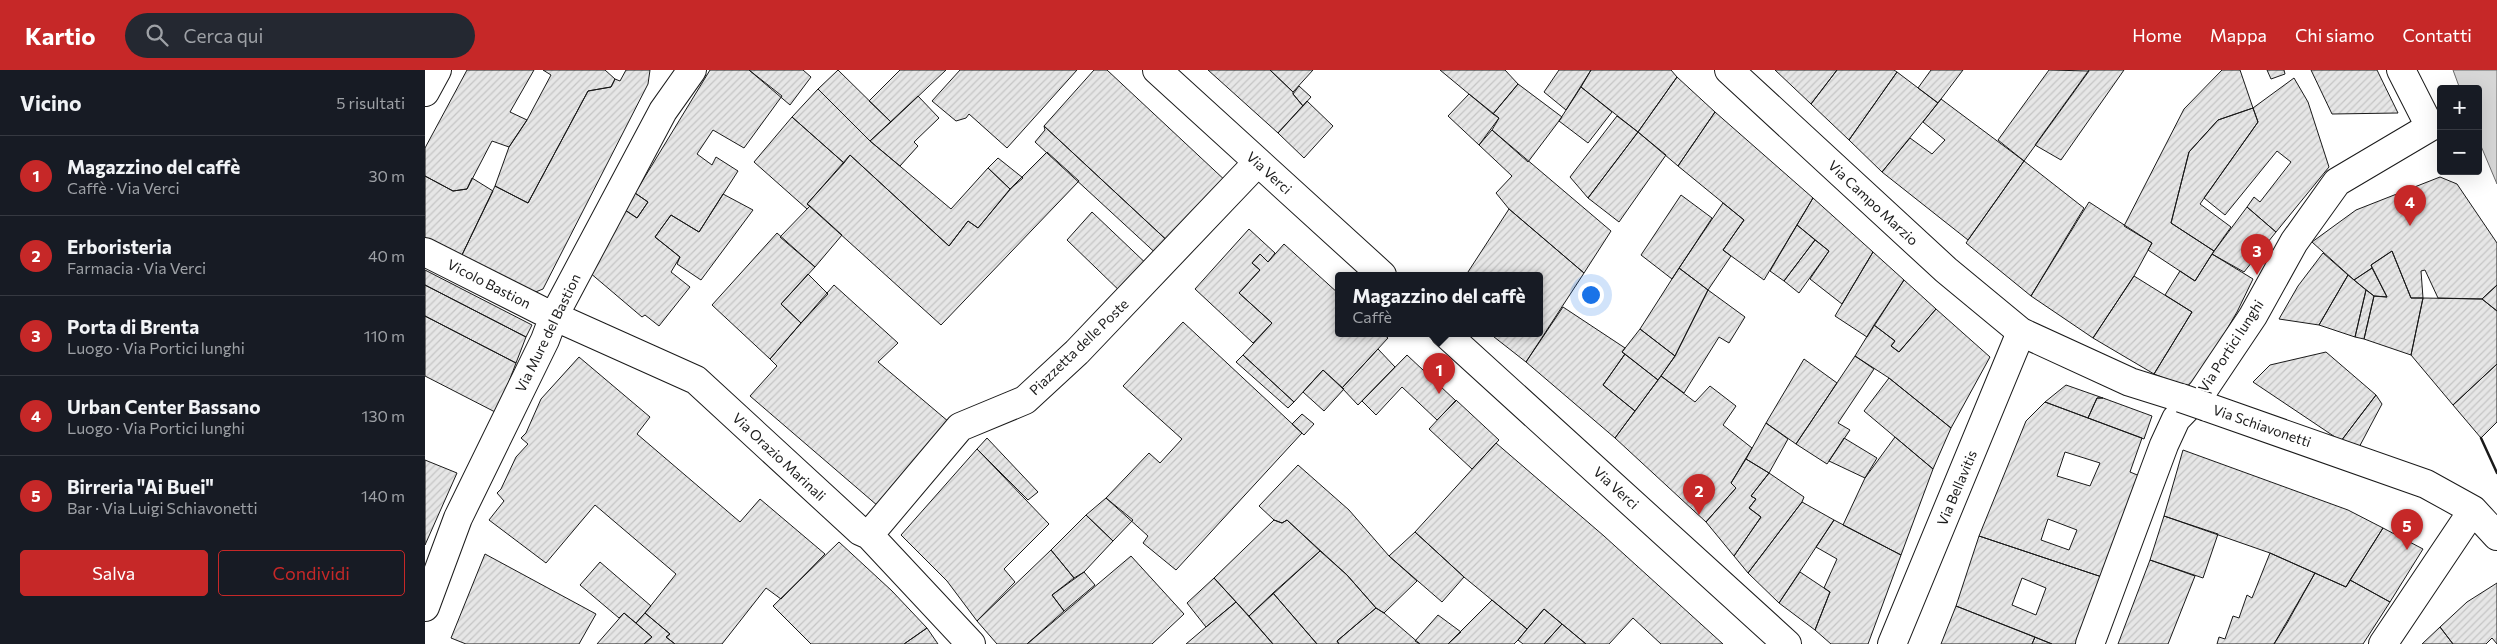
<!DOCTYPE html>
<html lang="it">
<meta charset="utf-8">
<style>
:root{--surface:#171b24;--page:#242831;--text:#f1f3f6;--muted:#9ea1a6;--line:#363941;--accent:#c62828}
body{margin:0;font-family:Commissioner,sans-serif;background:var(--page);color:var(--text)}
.controls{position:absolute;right:15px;top:15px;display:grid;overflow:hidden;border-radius:5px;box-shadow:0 5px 20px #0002}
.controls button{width:45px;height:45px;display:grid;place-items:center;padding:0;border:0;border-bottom:1px solid var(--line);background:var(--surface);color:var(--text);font:25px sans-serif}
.you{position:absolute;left:1165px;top:224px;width:18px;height:18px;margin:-12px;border:4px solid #fff;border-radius:50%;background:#1a73e8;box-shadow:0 0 0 8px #1a73e833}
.badge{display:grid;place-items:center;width:32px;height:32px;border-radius:50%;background:var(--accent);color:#fff;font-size:16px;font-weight:700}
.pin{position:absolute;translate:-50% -41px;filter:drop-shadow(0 1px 2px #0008)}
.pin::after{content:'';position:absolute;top:26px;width:18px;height:15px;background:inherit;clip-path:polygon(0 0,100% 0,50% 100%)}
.popup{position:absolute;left:910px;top:202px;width:208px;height:65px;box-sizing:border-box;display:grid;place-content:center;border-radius:5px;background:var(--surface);filter:drop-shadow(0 1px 4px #0005);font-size:16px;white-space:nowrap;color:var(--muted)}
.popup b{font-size:19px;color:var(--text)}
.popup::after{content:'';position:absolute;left:50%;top:100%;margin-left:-10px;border:10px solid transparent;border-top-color:var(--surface)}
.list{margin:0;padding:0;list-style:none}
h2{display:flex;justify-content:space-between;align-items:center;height:65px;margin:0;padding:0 20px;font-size:21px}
h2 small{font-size:16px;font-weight:400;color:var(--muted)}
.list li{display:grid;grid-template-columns:32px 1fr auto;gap:15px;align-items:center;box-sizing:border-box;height:80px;padding:0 20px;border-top:1px solid var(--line)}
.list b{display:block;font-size:19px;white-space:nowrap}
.list p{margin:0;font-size:16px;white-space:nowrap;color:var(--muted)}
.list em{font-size:16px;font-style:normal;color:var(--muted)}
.actions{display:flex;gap:10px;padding:15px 20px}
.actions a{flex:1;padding:11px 0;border:1px solid var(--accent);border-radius:5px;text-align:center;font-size:18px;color:var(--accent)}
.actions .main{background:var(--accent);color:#fff}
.icon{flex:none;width:28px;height:28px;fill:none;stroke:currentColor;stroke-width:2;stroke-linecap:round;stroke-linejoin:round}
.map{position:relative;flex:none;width:2072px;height:574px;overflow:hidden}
header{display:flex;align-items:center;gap:30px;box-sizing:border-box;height:70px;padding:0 25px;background:var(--accent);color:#fff}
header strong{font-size:24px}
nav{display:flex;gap:28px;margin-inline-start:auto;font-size:18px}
.search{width:350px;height:45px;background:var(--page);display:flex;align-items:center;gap:12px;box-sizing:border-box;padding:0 18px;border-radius:28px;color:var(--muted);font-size:19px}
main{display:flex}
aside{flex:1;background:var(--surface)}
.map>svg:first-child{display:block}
.water{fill:#d7d7d7;stroke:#6a6a6a}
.building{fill:url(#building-hatch);stroke:#1a1a1a;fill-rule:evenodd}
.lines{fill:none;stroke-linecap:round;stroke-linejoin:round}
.minor-casing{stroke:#1a1a1a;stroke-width:30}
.secondary-casing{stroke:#1a1a1a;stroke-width:30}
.minor{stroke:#fff;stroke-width:28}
.secondary{stroke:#fff;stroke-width:28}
.minor-bridge-casing{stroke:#1a1a1a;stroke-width:30;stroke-linecap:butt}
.minor-bridge{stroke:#fff;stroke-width:28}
.wall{stroke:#1a1a1a;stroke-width:2.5}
.labels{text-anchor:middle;stroke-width:4;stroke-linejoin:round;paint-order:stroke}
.street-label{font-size:14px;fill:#1a1a1a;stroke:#fff}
</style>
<header>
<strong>Kartio</strong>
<div class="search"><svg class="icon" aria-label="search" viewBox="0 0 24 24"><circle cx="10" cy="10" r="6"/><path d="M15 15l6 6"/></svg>Cerca qui</div>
<nav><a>Home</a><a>Mappa</a><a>Chi siamo</a><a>Contatti</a></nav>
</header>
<main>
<aside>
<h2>Vicino<small>5 risultati</small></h2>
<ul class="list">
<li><span class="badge">1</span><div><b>Magazzino del caffè</b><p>Caffè · Via Verci</p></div><em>30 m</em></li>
<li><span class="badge">2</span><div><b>Erboristeria</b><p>Farmacia · Via Verci</p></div><em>40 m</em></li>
<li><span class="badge">3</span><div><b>Porta di Brenta</b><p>Luogo · Via Portici lunghi</p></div><em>110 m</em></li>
<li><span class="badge">4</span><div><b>Urban Center Bassano</b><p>Luogo · Via Portici lunghi</p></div><em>130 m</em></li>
<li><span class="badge">5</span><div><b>Birreria &quot;Ai Buei&quot;</b><p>Bar · Via Luigi Schiavonetti</p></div><em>140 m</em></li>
</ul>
<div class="actions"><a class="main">Salva</a><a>Condividi</a></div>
</aside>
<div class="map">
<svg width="2072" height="574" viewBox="0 0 2072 574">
<defs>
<pattern id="building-hatch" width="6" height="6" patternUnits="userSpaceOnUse" patternTransform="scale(1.25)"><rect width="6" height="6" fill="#e6e6e6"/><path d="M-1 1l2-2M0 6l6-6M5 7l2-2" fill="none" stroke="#c5c5c5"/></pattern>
</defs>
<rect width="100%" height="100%" fill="#fff"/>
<path class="water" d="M 2028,0 L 2072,0 L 2072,114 L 2053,69 L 2053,19 L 2035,19 Z"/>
<path class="building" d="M 42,0 L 109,0 L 85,42 L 102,50 L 84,77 L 67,71 L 42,119 L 28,121 L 0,106 L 0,78 Z
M 118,0 L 180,0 L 190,9 L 186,17 L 163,21 L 103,133 L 70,116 L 84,77 L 102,50 L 126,5 Z
M 201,0 L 225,0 L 223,14 L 118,219 L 108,223 L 36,187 L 70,116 L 103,133 L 163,21 L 186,17 L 190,9 L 195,11 Z
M 285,0 L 324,0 L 357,26 L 319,78 L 288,60 L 272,84 L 287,95 L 291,87 L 313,101 L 274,162 L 246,145 L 230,167 L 255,187 L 246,202 L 265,217 L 234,256 L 220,245 L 217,247 L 164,202 L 200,140 L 212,148 L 223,132 L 210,123 Z
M 324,0 L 378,0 L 386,7 L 365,35 Z
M 413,0 L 466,52 L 445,71 L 393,19 Z
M 475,0 L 521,0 L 466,52 L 444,31 Z
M 535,0 L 652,0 L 582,78 L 544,44 L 541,48 L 531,51 L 507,31 Z
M 669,0 L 682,0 L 804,114 L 748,176 L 619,56 Z
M 783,0 L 845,0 L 868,22 L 868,24 L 878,36 L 853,63 Z
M 845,0 L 888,0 L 868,22 Z
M 1015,0 L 1080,0 L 1093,14 L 1068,44 Z
M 1134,0 L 1166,0 L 1141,40 L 1119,22 Z
M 1166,0 L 1246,0 L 1252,7 L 1213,62 L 1156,17 Z
M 1350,0 L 1412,0 L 1386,34 Z
M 1412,0 L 1469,0 L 1472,2 L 1424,70 L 1386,34 Z
M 1506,0 L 1538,0 L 1513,33 L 1493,18 Z
M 1624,0 L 1664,1 L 1599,91 L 1573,70 Z
M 1699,0 L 1636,90 L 1610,75 L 1664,0 Z
M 1797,0 L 1815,0 L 1828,38 L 1793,50 L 1764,82 L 1746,153 L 1789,181 L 1770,211 L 1723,180 L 1727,173 L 1699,156 L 1759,39 Z
M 1842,0 L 1859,0 L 1860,4 L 1846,9 Z
M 1886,0 L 1952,0 L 1973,43 L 1907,44 Z
M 1472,2 L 1513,33 L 1457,102 L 1424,70 Z
M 1252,7 L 1290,42 L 1253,96 L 1213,62 Z
M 1869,8 L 1883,32 L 1904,97 L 1851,162 L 1822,137 L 1829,127 L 1835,132 L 1866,92 L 1852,81 L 1800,145 L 1779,128 L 1833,52 L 1828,38 Z
M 1093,14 L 1137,47 L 1103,92 L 1067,60 L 1074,48 L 1068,44 Z
M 874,16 L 886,27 L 878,36 L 868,24 Z
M 1156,17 L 1187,42 L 1163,73 L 1134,51 Z
M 393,19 L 445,71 L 526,139 L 563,98 L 585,119 L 553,158 L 543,151 L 524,176 L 425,85 L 419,93 L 367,47 Z
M 1044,24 L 1074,48 L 1054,75 L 1023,46 Z
M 493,26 L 514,48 L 489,72 L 493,76 L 475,96 L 445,71 Z
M 1516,29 L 1599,91 L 1543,170 L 1457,102 L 1485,68 L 1507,84 L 1520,70 L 1498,52 Z
M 882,31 L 908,56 L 879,88 L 853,63 Z
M 1828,38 L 1833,52 L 1775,134 L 1806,157 L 1789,181 L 1746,153 L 1764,82 L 1793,50 Z
M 1290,42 L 1388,128 L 1339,210 L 1298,180 L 1319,150 L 1253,96 Z
M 1192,46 L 1213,62 L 1163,128 L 1145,107 Z
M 367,47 L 419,93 L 382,134 L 385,136 L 382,139 L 329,92 Z
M 619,56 L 748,176 L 736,188 L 610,72 L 620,60 Z
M 1067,60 L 1186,161 L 1159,203 L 1084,139 L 1071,123 L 1087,106 L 1054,75 Z
M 1213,62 L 1241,85 L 1194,152 L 1163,128 Z
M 622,82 L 654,111 L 516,255 L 382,134 L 425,85 L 524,176 L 543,151 L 553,158 L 588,116 Z
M 573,88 L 598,108 L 585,119 L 563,98 Z
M 1599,91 L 1659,138 L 1606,226 L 1541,173 Z
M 0,106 L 28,121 L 42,119 L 47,108 L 68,121 L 36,187 L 0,169 Z
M 2015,107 L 2032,114 L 2072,173 L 2072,215 L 2057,229 L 2013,228 L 2000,200 L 1996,201 L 1998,228 L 1986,228 L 1967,181 L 1946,195 L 1947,198 L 1929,210 L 1887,172 L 1931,140 Z
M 210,123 L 223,132 L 212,148 L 200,140 Z
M 298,124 L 328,140 L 276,210 L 252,194 L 255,187 L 230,167 L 246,145 L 274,162 Z
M 1256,125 L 1287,148 L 1247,209 L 1216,185 Z
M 1388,128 L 1448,182 L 1417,234 L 1385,209 L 1404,181 L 1372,155 Z
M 1664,132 L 1727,173 L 1709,206 L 1668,268 L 1606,226 Z
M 1298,133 L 1319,150 L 1298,180 L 1306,186 L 1283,220 L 1254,198 Z
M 385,136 L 417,165 L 390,197 L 355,167 Z
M 1822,137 L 1851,162 L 1819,202 L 1787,184 Z
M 1084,139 L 1159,203 L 1101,292 L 1064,263 L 1114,263 L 1114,205 L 1041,205 Z
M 667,142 L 728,200 L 701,227 L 642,170 Z
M 1372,155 L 1390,170 L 1359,211 L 1345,201 Z
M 824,159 L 850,183 L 843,192 L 835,184 L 827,193 L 835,200 L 814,223 L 847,253 L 828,273 L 770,219 Z
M 352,163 L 390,197 L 356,234 L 376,253 L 345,289 L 287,235 Z
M 1390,170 L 1404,181 L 1374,223 L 1359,211 Z
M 859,174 L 914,224 L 914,263 L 957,263 L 963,268 L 917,318 L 898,300 L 869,332 L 818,285 L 847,253 L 814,223 L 835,200 L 827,193 L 835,184 L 843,192 Z
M 1967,181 L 1986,228 L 1998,228 L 1986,285 L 1939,269 L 1949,226 L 1962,227 L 1946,195 Z
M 1448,182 L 1479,210 L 1442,267 L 1410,246 Z
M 1898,183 L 1923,205 L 1894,255 L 1854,249 L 1873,216 Z
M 1787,184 L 1828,209 L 1812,242 L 1767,319 L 1729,304 L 1767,242 L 1740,225 L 1755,201 L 1770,211 Z
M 1254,198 L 1283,220 L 1250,286 L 1215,259 Z
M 1947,198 L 1962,227 L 1949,226 L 1929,210 Z
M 0,200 L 107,255 L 101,267 L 0,215 Z
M 383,204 L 403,224 L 376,253 L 356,234 Z
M 1923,205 L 1941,220 L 1930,267 L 1894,255 Z
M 1709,206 L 1767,242 L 1729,304 L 1668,268 Z
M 1479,210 L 1511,239 L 1474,282 L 1466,276 L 1470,271 L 1449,255 Z
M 0,215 L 101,267 L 91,293 L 0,246 Z
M 409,215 L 473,273 L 453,292 L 524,352 L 453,436 L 325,326 L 352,296 L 345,289 Z
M 2072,215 L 2072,241 L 2057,229 Z
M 1283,220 L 1320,247 L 1304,273 L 1294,267 L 1259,323 L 1236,306 L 1250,286 Z
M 1941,220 L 1949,226 L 1939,269 L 1930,267 Z
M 1998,228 L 2057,229 L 2072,241 L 2072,294 L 2028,335 L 1986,285 Z
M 1138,237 L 1200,278 L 1197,282 L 1200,284 L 1178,315 L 1210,341 L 1190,368 L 1101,292 Z
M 1511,239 L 1565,287 L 1526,358 L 1464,308 L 1430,286 L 1449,255 L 1470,271 L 1466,276 L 1474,282 Z
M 0,246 L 91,293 L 72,343 L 0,306 Z
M 758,252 L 877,363 L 751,500 L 718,473 L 723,466 L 681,428 L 724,383 L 735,393 L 757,369 L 698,316 Z
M 1215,259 L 1250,286 L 1233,310 L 1197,282 Z
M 953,279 L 970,297 L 933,335 L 917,318 Z
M 1901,282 L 1951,325 L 1916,371 L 1828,312 L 1845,295 Z
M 1200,284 L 1233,310 L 1210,341 L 1178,315 Z
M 818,285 L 869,332 L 863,338 L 811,292 Z
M 982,285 L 1031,331 L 1012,350 L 977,317 L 951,345 L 937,331 Z
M 1430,286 L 1449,299 L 1413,353 L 1425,360 L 1402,394 L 1371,374 Z
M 154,287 L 225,347 L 212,364 L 315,452 L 335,429 L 400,484 L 356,529 L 341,518 L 297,574 L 250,574 L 241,567 L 245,564 L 220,543 L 251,504 L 170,435 L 121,493 L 64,450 L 79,431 L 72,423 L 76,419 L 91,387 L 103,374 L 96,368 L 101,363 L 116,329 Z
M 1379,289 L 1412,313 L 1371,374 L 1341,353 Z
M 2072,294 L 2072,352 L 2056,368 L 2028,335 Z
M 898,300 L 919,319 L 899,341 L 878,322 Z
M 1236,306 L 1270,332 L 1285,316 L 1311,336 L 1298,355 L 1327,378 L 1306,413 L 1311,418 L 1281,452 L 1190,368 Z
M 1464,308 L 1526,358 L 1508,399 L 1439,341 Z
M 1641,315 L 1678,328 L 1672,328 L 1663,348 L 1620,332 Z
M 1951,325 L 1957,334 L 1931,383 L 1916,371 Z
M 1672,328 L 1678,328 L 1727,346 L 1719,369 L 1663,348 Z
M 1031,330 L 1074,370 L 1047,399 L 1004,359 Z
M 1620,332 L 1717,368 L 1705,402 L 1722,409 L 1683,509 L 1554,466 L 1601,351 ZM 1640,382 L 1675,393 L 1665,416 L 1632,406 ZM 1623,449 L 1652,460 L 1644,480 L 1616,470 Z
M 877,344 L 889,354 L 879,365 L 867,354 Z
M 1341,353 L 1363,369 L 1344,403 L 1321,389 Z
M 1470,367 L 1508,399 L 1476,485 L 1418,455 L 1440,408 Z
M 562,368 L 613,422 L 603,430 L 552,379 Z
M 1419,368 L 1452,388 L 1440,408 L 1404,391 Z
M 1071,373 L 1179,466 L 1298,574 L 1236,574 L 1208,548 L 1184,574 L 1161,574 L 1119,539 L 1102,559 L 1039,507 L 990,462 Z
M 552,379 L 624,454 L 579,499 L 590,512 L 552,551 L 522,511 L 476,465 Z
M 1758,380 L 1923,440 L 1958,458 L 1921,517 L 1845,483 L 1739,446 Z
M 1321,389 L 1344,403 L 1326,426 L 1331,429 L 1324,438 L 1336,447 L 1309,486 L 1281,452 L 1311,418 L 1306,413 Z
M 0,390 L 32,403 L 0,475 Z
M 873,395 L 924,440 L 964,486 L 992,511 L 959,543 L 951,538 L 922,505 L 862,450 L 857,453 L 849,450 L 834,436 Z
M 1344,403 L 1379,427 L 1377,432 L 1323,503 L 1309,486 L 1336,447 L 1324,438 L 1331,429 L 1326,426 Z
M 681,428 L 708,450 L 688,471 L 661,445 Z
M 1377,432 L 1409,450 L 1354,533 L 1323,503 Z
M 661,445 L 688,471 L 659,502 L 649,508 L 626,480 Z
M 1739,446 L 1793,464 L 1778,508 L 1725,490 Z
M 849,450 L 857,453 L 862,450 L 895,481 L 824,546 L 789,508 Z
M 1409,450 L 1476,485 L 1443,574 L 1406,574 L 1390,560 L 1405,522 L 1399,518 L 1412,489 L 1391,477 Z
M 1958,458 L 1998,479 L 1965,532 L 1925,510 Z
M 990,462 L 1039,507 L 1017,532 L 964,486 Z
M 1554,466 L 1683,509 L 1655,574 L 1627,574 L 1531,536 ZM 1597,508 L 1621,518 L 1611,545 L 1587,535 Z
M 414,472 L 467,521 L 502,558 L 479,574 L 386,574 L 348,536 Z
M 626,480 L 649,508 L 627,525 L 639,541 L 602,574 L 572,574 L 552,551 Z
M 895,481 L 922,505 L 951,538 L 912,571 L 914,574 L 892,574 L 848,523 Z
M 1845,483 L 1890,503 L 1861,555 L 1849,574 L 1792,574 L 1794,567 L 1800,569 L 1808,546 L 1814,548 L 1822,525 L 1827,528 Z
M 60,484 L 171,544 L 154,574 L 41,574 L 26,568 Z
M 706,486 L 759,544 L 727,574 L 602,574 Z
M 1725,490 L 1770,506 L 1743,574 L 1693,574 Z
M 175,492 L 226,536 L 211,553 L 199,543 L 194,548 L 155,515 Z
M 659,502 L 670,515 L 639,541 L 627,525 Z
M 1375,502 L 1405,522 L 1390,560 L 1354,533 Z
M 1890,503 L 1921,517 L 1925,510 L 1965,532 L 1938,574 L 1849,574 Z
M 789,508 L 811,532 L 781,557 L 762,533 Z
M 2072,513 L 2072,574 L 2067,568 L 2061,574 L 2028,574 L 2015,557 L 2042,532 Z
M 848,523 L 892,574 L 848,574 L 824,546 Z
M 1067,530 L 1102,559 L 1093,570 L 1089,574 L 1023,574 Z
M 811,532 L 848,574 L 761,574 L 781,557 Z
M 1531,536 L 1610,567 L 1607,574 L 1516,574 Z
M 951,538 L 959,543 L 995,574 L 914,574 L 912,571 Z
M 1119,539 L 1137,554 L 1119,574 L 1098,574 L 1093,570 Z
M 199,543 L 227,567 L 219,574 L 172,574 Z
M 220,543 L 245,564 L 241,567 L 250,574 L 219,574 L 227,567 L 211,553 Z
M 1013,545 L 1036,562 L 1023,574 L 995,574 L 990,571 Z
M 1137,554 L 1161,574 L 1119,574 Z
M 2015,557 L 2028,574 L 1997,574 Z
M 502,558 L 513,574 L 479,574 Z
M 1610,567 L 1627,574 L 1607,574 Z"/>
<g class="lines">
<g class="minor-casing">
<path id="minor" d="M 732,0 L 957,205
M 1304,0 L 1521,200 L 1596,262 L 1705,312 L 1756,328
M 0,182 L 115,240 L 271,310 L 435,461 L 444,465 L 546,574
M 1020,263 L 1362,574
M 1782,337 L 2001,414 L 2048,440 L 2072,466
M 444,465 L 535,357 L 600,330 L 652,282 L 833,92
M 0,537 L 33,448 L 120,270 L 129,246 L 238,41 L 267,0
M 1467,574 L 1596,262
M 1665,574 L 1739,375 L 1751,349 L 1777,322 L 1828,246 L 1869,172 L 1912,112 L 2005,57 L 1976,0
M 1958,574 L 2048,440"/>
</g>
<g class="secondary-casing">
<path id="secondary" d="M 0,22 L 12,0"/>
</g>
<use href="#minor" class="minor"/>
<use href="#secondary" class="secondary"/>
<g class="minor-bridge-casing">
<path id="minor-bridge" d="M 1756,328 L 1782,337"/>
</g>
<use href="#minor-bridge" class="minor-bridge"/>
<path class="wall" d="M 2056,368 L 2072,403"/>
</g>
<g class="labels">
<g class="street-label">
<text transform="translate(844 103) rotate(42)" y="5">Via Verci</text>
<text transform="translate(1448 133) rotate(43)" y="5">Via Campo Marzio</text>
<text transform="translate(64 214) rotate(27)" y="5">Vicolo Bastion</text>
<text transform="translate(123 263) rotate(-64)" y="5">Via Mure del Bastion</text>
<text transform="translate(1806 276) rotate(-57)" y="5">Via Portici lunghi</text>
<text transform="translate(654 277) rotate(-44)" y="5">Piazzetta delle Poste</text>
<text transform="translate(1837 356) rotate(19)" y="5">Via Schiavonetti</text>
<text transform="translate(354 387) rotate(43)" y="5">Via Orazio Marinali</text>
<text transform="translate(1191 418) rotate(42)" y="5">Via Verci</text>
<text transform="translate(1532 418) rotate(-67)" y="5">Via Bellavitis</text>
</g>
</g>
</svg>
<div class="controls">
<button>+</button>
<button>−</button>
</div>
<div class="you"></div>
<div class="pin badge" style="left:1014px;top:324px">1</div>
<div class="popup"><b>Magazzino del caffè</b>Caffè</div>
<div class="pin badge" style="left:1274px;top:445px">2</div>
<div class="pin badge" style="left:1832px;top:205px">3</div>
<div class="pin badge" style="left:1985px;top:156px">4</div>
<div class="pin badge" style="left:1982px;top:480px">5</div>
</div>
</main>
